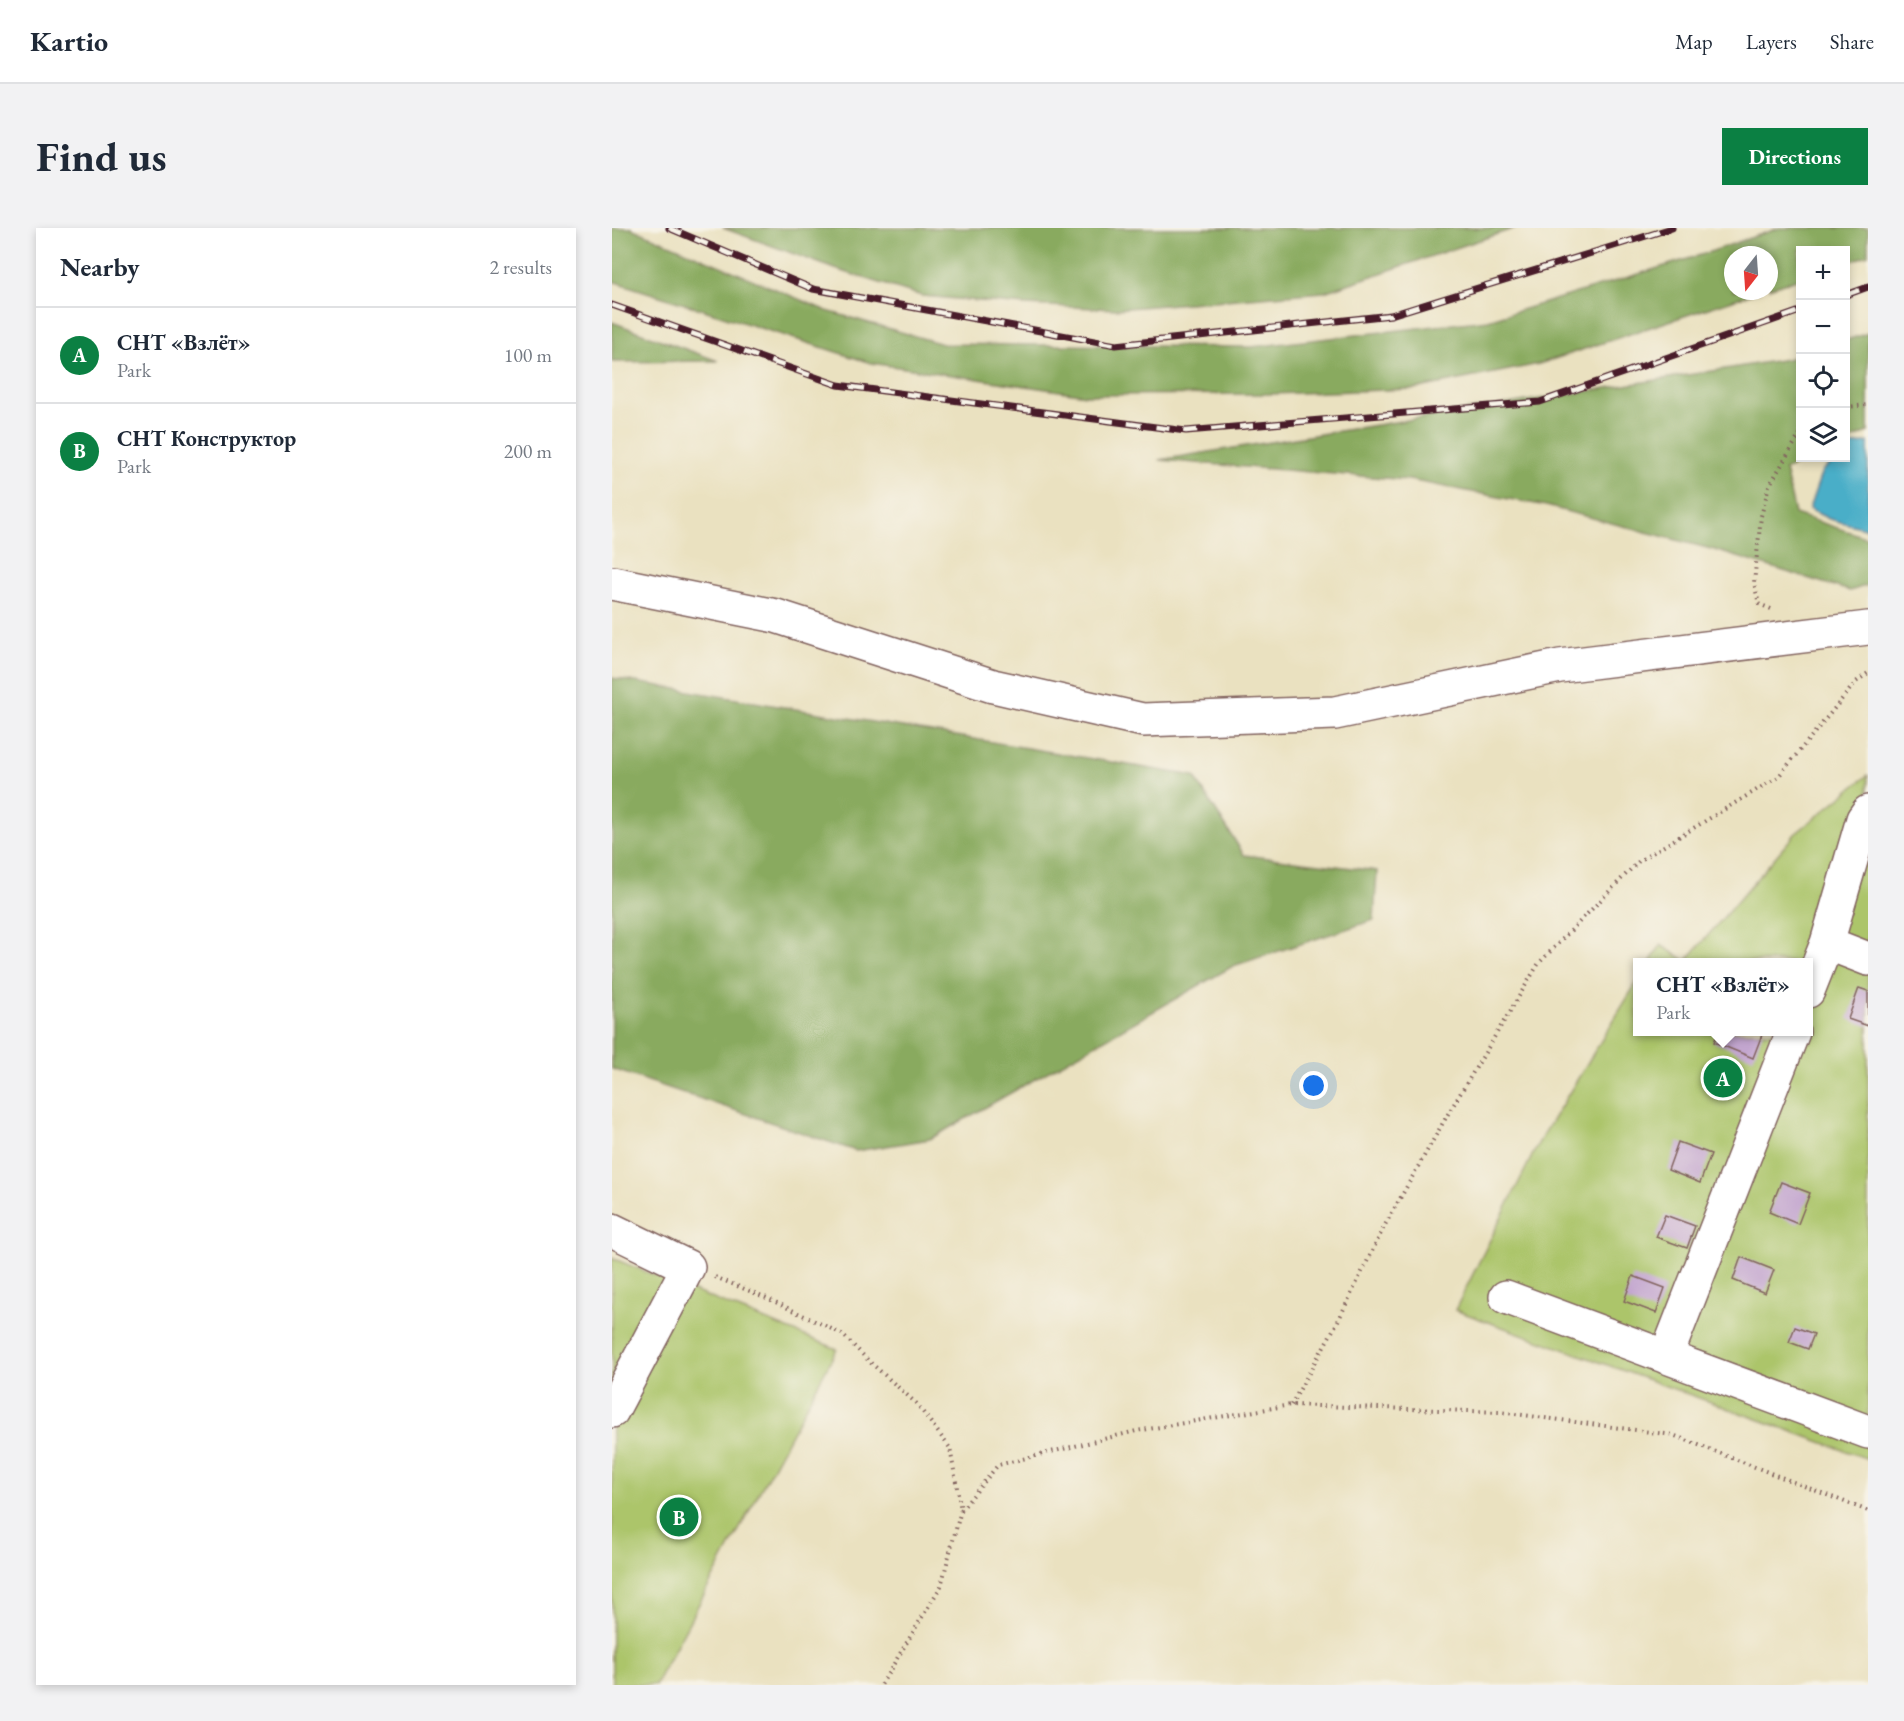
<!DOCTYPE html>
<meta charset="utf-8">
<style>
:root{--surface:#fff;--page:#f2f2f3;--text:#1f2937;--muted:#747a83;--line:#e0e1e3;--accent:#0b8043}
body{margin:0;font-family:"EB Garamond",serif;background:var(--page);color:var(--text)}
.controls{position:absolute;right:18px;top:18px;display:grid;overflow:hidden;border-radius:0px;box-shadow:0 3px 9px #0003}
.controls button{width:54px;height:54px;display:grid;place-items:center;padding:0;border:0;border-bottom:2px solid var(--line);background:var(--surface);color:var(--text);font:30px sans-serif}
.compass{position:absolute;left:1112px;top:18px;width:54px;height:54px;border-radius:50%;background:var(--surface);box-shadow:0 3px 9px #0003;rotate:197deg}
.you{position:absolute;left:702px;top:858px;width:21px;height:21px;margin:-15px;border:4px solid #fff;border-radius:50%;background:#1a73e8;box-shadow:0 0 0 9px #1a73e833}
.badge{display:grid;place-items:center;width:39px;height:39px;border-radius:50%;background:var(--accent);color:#fff;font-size:20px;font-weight:700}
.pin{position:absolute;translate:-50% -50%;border:3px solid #fff;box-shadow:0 2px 6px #0006}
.popup{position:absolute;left:1021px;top:730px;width:180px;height:78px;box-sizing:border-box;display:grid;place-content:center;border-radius:0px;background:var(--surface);filter:drop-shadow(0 2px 4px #0005);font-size:20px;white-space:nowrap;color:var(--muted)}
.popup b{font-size:22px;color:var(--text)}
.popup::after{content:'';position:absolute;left:50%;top:100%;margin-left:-12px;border:12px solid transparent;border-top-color:var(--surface)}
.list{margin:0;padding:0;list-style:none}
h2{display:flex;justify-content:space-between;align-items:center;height:78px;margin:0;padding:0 24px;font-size:26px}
h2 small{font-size:20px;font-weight:400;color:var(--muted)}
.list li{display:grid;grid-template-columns:39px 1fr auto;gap:18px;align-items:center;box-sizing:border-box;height:96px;padding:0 24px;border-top:2px solid var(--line)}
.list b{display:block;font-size:22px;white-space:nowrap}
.list p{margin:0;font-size:20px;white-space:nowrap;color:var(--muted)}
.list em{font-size:20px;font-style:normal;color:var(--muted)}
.icon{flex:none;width:33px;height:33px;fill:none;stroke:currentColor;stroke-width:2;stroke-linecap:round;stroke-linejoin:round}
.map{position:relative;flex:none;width:1256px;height:1457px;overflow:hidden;border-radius:0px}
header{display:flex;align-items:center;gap:36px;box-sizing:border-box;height:84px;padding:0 30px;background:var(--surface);border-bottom:2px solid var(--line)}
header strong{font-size:28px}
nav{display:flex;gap:33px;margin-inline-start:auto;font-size:21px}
.intro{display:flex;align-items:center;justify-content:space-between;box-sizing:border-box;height:144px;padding:0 36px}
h1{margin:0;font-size:42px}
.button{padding:15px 27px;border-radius:0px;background:var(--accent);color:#fff;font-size:21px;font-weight:700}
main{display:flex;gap:36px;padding:0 36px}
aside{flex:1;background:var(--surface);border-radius:0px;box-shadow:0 3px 9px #0003}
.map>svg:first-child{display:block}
.green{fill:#acc56b;stroke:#7b724b;stroke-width:1.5}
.forest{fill:#89aa5f;stroke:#6a6445;stroke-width:1.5}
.water{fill:#49aec8;stroke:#4a667a;stroke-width:1.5}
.building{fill:#c3a6cf}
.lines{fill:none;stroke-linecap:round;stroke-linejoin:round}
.minor-casing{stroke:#82635f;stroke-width:36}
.path{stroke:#82635f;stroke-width:4;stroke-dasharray:1.5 4.5;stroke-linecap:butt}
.minor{stroke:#fff;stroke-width:33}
.rail-casing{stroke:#4a1f2b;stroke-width:7}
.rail{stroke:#f7f3e8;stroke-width:4.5;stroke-dasharray:14;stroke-linecap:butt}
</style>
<header>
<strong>Kartio</strong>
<nav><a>Map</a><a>Layers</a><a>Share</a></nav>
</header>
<div class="intro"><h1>Find us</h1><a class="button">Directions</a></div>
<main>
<aside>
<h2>Nearby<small>2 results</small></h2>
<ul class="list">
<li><span class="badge">A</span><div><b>СНТ «Взлёт»</b><p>Park</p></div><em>100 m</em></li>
<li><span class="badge">B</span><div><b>СНТ Конструктор</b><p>Park</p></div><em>200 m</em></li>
</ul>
</aside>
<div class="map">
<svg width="1256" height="1457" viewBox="0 0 1256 1457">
<rect width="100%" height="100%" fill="#f7f3e8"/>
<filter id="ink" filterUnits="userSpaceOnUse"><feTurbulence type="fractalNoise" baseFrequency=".0167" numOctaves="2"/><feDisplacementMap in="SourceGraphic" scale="12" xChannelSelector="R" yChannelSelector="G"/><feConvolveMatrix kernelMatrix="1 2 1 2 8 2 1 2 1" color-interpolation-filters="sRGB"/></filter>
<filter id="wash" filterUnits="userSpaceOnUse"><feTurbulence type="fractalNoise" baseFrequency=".008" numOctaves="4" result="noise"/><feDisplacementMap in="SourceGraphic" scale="24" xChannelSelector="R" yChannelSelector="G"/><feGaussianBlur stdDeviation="1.35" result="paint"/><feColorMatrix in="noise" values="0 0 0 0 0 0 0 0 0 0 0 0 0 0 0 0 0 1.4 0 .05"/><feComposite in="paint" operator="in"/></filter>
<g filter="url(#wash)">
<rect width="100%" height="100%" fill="#eae1c0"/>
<path class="green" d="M 1256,547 L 1256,1231 L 843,1082 L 927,914 L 1025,754 L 1026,804 L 1196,804 L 1196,734 L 1038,734 L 1049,717 L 1074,733 L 1183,606 Z
M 0,1030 L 225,1121 L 43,1457 L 0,1457 Z"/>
<path class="forest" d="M 0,0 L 19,0 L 215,83 L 331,116 L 639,119 L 876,92 L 1092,26 L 1167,0 L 1256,0 L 1256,27 L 1234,35 L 1234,22 L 1188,22 L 1188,50 L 1157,60 L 1157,27 L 1121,27 L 1121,63 L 1148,63 L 927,136 L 802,161 L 659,166 L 474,167 L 259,135 L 0,53 Z
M 111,0 L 904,0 L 712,64 L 504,81 L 413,77 L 310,68 L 223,41 Z
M 0,94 L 106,133 L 0,134 Z
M 1256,105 L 1256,204 L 1234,214 L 1234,112 Z
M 1188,127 L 1188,230 L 1199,230 L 1173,242 L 1183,286 L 1256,310 L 1256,357 L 1238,363 L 1099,321 L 934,278 L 797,252 L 547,232 L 1175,131 Z
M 0,450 L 582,548 L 632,627 L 765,643 L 762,692 L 621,738 L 318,911 L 244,923 L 0,841 Z"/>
<path class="water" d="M 1256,214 L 1256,301 L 1217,291 L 1197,281 L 1210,243 L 1226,230 L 1234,230 L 1234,223 L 1238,218 Z"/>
<g id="blocks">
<path class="building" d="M 1247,760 L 1256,763 L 1256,798 L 1236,791 Z
M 1106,804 L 1151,804 L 1141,830 L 1102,814 Z
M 1066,914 L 1099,926 L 1088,955 L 1056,942 Z
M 1169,954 L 1198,965 L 1186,996 L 1157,984 Z
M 1053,987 L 1083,998 L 1075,1020 L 1044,1009 Z
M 1129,1029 L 1162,1042 L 1153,1065 L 1121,1052 Z
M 1021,1048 L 1053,1060 L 1044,1085 L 1012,1073 Z
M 1183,1099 L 1202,1106 L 1196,1121 L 1177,1114 Z"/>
</g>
</g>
<g filter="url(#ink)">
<use href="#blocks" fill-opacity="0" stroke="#82635f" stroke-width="1.5"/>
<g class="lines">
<g class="minor-casing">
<path id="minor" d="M 0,355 L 164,388 L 381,458 L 531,492 L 723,485 L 948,438 L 1256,400
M 1215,715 L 1256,731
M 1196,763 L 1215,715 L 1251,591 L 1256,584
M 0,1002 L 76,1039 L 0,1183
M 894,1069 L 1256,1204
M 1054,1129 L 1181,804"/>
</g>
<path class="path" d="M 1234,179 L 1256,177
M 1159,381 L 1147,376 L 1142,355 L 1149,288 L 1157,258 L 1188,206
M 103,1049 L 155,1070 L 230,1106 L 259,1135 L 304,1175 L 338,1220 L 349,1282 L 329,1358 L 269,1457
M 679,1177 L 725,1095 L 773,997 L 836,886 L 927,735 L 1027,633 L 1166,549 L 1244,454 L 1256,445
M 349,1282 L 386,1237 L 524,1203 L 679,1177 L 888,1184 L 1061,1207 L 1256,1283"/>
<use href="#minor" class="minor"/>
<g class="rail-casing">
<path id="rail" d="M 57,0 L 201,61 L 504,117 L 779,87 L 1060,0
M 1234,67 L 1256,59
M 0,77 L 226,157 L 574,203 L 928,174 L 1188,83"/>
</g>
<use href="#rail" class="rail"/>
</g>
</g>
</svg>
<div class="controls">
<button>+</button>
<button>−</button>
<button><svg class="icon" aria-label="locate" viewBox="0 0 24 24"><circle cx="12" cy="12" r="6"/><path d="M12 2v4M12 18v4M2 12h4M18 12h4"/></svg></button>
<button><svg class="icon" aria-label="layers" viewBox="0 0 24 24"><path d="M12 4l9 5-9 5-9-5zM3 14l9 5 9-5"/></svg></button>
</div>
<svg class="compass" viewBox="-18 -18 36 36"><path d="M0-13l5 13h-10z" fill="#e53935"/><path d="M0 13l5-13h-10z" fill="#747a83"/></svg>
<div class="you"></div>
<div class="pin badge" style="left:1111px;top:850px">A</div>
<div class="popup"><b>СНТ «Взлёт»</b>Park</div>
<div class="pin badge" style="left:67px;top:1289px">B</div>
</div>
</main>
